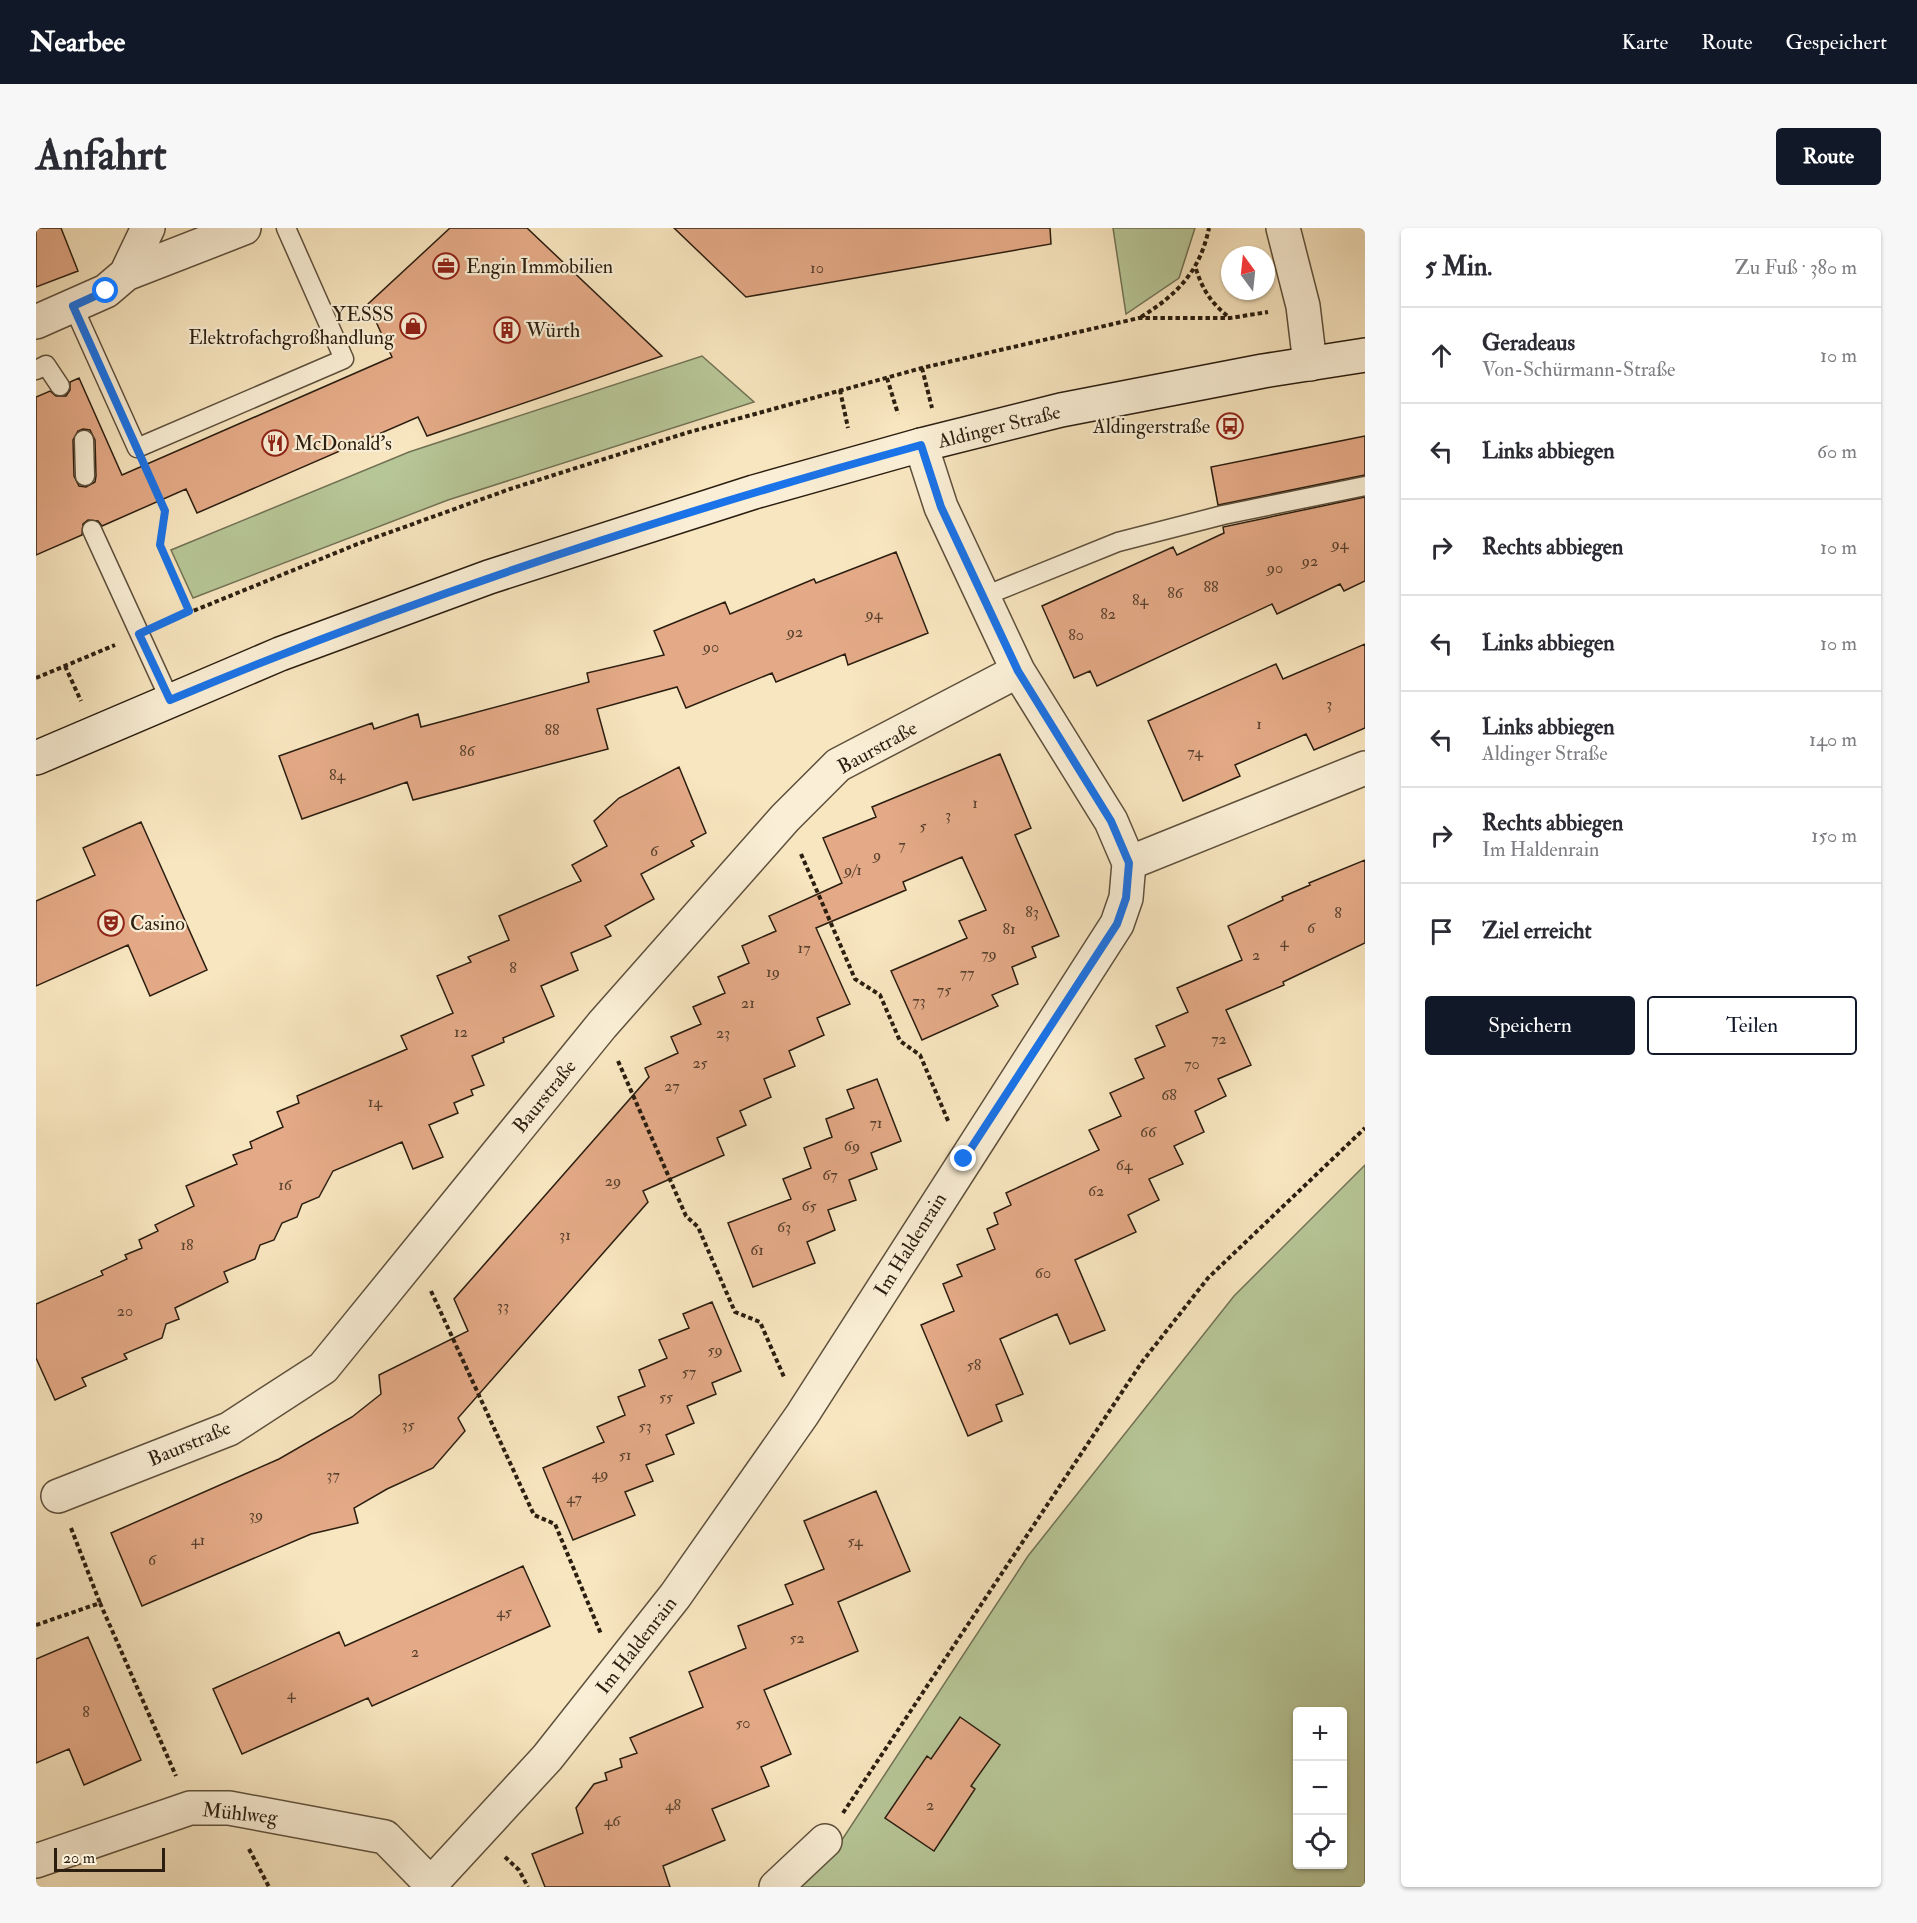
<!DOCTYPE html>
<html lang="de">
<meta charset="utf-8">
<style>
:root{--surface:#fff;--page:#f7f7f7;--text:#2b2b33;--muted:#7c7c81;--line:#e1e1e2;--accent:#111827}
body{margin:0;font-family:"IM FELL Double Pica",serif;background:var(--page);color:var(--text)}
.controls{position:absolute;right:18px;bottom:18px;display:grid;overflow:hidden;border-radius:6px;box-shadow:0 2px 4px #0004}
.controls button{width:54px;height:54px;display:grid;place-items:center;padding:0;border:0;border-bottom:2px solid var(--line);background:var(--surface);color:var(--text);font:30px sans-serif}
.compass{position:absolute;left:1185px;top:18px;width:54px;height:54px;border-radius:50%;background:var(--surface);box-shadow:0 2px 4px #0004;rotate:345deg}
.scale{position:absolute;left:18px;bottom:15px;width:111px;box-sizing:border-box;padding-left:6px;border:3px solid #2b1e10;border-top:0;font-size:16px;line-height:21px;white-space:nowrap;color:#2b1e10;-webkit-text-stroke:4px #faefd6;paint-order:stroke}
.stop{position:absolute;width:18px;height:18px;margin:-14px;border:4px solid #1a73e8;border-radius:50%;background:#fff}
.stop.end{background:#1a73e8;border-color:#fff;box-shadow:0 2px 6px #0008}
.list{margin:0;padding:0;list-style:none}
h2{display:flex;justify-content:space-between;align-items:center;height:78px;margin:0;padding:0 24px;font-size:26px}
h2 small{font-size:20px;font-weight:400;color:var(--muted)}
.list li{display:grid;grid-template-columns:39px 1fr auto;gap:18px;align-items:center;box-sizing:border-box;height:96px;padding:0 24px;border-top:2px solid var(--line)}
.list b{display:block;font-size:22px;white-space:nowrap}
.list p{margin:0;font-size:20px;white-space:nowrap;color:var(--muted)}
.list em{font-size:20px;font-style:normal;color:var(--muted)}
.actions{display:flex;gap:12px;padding:18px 24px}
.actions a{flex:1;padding:14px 0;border:2px solid var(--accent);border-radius:6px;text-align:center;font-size:21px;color:var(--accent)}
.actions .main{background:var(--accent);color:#fff}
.icon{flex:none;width:33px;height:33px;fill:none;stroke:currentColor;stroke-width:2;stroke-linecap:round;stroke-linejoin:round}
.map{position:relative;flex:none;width:1329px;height:1659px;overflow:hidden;border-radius:6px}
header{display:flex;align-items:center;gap:36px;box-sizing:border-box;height:84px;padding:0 30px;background:var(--accent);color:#fff}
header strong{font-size:28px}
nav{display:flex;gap:33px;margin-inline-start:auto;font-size:21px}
.intro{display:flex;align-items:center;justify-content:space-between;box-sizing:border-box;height:144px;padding:0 36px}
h1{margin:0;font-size:42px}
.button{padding:15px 27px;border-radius:6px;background:var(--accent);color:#fff;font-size:21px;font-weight:700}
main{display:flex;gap:36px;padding:0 36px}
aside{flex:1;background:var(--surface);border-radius:6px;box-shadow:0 2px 4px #0004}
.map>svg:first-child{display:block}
.green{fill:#b7c697;stroke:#717254;stroke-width:1.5;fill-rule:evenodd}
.building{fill:#e4aa87;stroke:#2b1e10;stroke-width:1.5;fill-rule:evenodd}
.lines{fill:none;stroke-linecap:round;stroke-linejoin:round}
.lane-casing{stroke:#5e503c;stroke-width:21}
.street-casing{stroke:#5e503c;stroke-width:36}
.secondary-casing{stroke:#2b1e10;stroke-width:36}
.path{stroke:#2b1e10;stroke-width:4;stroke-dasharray:4.5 3;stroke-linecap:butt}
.lane{stroke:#faefd6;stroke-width:18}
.street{stroke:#faefd6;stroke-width:33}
.secondary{stroke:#faefd6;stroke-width:33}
.route{stroke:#1a73e8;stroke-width:8}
.labels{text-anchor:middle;stroke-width:4.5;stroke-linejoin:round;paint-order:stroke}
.number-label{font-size:16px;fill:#59412e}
.poi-label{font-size:20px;fill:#2b1e10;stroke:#faefd6;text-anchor:start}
.street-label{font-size:20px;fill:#2b1e10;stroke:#faefd6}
</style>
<header>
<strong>Nearbee</strong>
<nav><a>Karte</a><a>Route</a><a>Gespeichert</a></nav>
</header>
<div class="intro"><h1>Anfahrt</h1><a class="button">Route</a></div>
<main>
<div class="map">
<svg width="1329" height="1659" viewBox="0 0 1329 1659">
<rect width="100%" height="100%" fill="#f8e6c0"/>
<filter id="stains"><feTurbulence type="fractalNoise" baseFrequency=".00333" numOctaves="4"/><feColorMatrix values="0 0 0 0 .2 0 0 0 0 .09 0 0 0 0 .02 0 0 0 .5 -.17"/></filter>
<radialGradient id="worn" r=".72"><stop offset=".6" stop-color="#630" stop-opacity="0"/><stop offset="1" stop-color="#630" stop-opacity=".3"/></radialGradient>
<path class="green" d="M 1077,0 L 1159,0 L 1143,50 L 1090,86 Z
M 666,128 L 718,174 L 412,272 L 157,370 L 135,322 L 373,224 Z
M 1329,937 L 1329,1659 L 758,1659 L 800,1621 L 992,1328 L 1198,1068 ZM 1262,1484 L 1306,1484 L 1306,1636 L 1262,1636 Z"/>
<path class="building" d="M 0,0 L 25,0 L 42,43 L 0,59 Z
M 414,0 L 491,0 L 626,128 L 391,208 L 382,189 L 161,285 L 150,261 L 66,298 L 62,293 L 52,292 L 47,296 L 46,307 L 0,327 L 0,169 L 14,163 L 20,168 L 30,168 L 34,162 L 34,154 L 43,150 L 86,247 L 356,129 L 332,76 ZM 47,201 L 54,202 L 59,212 L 60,248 L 59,254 L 50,259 L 43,258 L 38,248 L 37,212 L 42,203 Z
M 638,0 L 1014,0 L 1015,16 L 710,69 Z
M 1329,208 L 1329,247 L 1182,277 L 1175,239 Z
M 1329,269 L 1329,353 L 1308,363 L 1304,356 L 1241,386 L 1236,376 L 1061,458 L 1054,443 L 1038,450 L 1006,378 L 1137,319 L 1141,327 L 1188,305 L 1187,299 Z
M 860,324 L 892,405 L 812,437 L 809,426 L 740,454 L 736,445 L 650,480 L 641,459 L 561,481 L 572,521 L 377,572 L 371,554 L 266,591 L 243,528 L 336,495 L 338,501 L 382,486 L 385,499 L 553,454 L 551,445 L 628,427 L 618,403 L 689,374 L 694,386 L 778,351 L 780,355 Z
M 1329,416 L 1329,500 L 1278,522 L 1270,506 L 1199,537 L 1204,548 L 1147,573 L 1112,493 L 1240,436 L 1247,451 Z
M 964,526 L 995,600 L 979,607 L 1023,708 L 996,719 L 1000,729 L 976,739 L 982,756 L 956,767 L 962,778 L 886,812 L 855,743 L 931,710 L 923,693 L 950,682 L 926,629 L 867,654 L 870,662 L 780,700 L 814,776 L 781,790 L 788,807 L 753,823 L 759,838 L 728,851 L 735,869 L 704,883 L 710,897 L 681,910 L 688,927 L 607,963 L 612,974 L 422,1190 L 429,1203 L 397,1240 L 351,1261 L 318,1280 L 322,1295 L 275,1306 L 106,1378 L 75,1305 L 243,1231 L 316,1189 L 345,1166 L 343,1147 L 432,1103 L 418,1071 L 613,849 L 609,840 L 642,825 L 635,809 L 665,796 L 657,779 L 689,765 L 682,749 L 713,735 L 706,718 L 740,703 L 733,688 L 806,655 L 787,610 L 840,589 L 836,579 Z
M 643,539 L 670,605 L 655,613 L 658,618 L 605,646 L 618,671 L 569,698 L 575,708 L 535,725 L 542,742 L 505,758 L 518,788 L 467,810 L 468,814 L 436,828 L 448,857 L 435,862 L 437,867 L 418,875 L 422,885 L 393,897 L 407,929 L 377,941 L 366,914 L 297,943 L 283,969 L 266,976 L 261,989 L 246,995 L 238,1012 L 224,1017 L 219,1031 L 188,1044 L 192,1054 L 139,1080 L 143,1091 L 130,1096 L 126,1110 L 88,1126 L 91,1131 L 46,1150 L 50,1158 L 19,1172 L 0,1130 L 0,1076 L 67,1047 L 65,1043 L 91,1031 L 89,1027 L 106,1020 L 103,1012 L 122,1003 L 119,997 L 158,978 L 150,958 L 201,936 L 197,927 L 216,920 L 214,914 L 247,899 L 241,884 L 263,875 L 261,868 L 371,821 L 365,808 L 417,785 L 401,748 L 435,734 L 432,729 L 473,712 L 463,688 L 545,653 L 536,637 L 571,618 L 558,593 L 583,570 Z
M 105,594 L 171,742 L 114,768 L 92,717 L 0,758 L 0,673 L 59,647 L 47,620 Z
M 1329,632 L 1329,715 L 1247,754 L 1248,757 L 1190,782 L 1215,837 L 1182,851 L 1190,868 L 1159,883 L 1168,904 L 1138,918 L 1147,936 L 1113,951 L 1123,972 L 1092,987 L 1100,1004 L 1039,1032 L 1069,1102 L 1034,1116 L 1021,1086 L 964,1111 L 987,1166 L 960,1177 L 966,1193 L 932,1208 L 885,1097 L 918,1083 L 907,1056 L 926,1048 L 921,1037 L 959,1021 L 951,1001 L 962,996 L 958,985 L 975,977 L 970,965 L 1063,922 L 1053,902 L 1085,888 L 1074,865 L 1108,850 L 1099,831 L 1129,818 L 1120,798 L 1152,784 L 1141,760 L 1206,732 L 1192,698 L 1247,672 L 1246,669 L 1274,657 L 1273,655 Z
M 841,851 L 865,913 L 835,925 L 841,941 L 813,952 L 820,972 L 792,982 L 799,1002 L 771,1014 L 779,1035 L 717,1059 L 692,995 L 755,971 L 747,951 L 775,940 L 768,920 L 796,909 L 790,891 L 818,880 L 811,862 Z
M 676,1074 L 705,1143 L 676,1155 L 680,1166 L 651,1178 L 658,1195 L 630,1207 L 638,1226 L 610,1237 L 617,1253 L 589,1264 L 599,1287 L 537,1312 L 507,1240 L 568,1214 L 561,1199 L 589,1187 L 582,1169 L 609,1158 L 603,1142 L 631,1130 L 623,1112 L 653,1100 L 647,1086 Z
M 840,1263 L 874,1343 L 802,1374 L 822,1423 L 728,1462 L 755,1526 L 725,1539 L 733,1558 L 676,1581 L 689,1612 L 627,1638 L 634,1659 L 509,1659 L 496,1626 L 547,1605 L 540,1580 L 558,1556 L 571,1552 L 569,1545 L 586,1539 L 584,1531 L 601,1525 L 594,1510 L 667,1479 L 653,1444 L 710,1420 L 702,1398 L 757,1376 L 749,1357 L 788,1341 L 768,1293 Z
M 487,1338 L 514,1398 L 336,1478 L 332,1470 L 206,1526 L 177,1461 L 303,1404 L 309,1418 Z
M 52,1409 L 105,1532 L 48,1557 L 33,1521 L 0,1535 L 0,1431 Z
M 924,1489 L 964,1517 L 935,1558 L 939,1561 L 898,1623 L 849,1590 L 891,1528 L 895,1531 Z"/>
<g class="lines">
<g class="lane-casing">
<path id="lane" d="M 37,78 L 101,220 L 308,131 L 250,0
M 0,142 L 10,137 L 24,158
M 48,212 L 49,248
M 56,302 L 134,472
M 946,369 L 1082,314 L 1187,287 L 1329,258"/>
</g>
<g class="street-casing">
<path id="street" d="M 1247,0 L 1267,78 L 1274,136
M 90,46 L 112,0
M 0,94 L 70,63 L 90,46 L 208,0
M 1093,635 L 1329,540
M 22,1268 L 193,1201 L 287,1140 L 566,797 L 749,590 L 802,537 L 982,443
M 0,1633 L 154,1580 L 193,1580 L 349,1609 L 395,1656
M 392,1659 L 511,1530 L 639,1368 L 766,1187 L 1081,696 L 1090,670 L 1093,635 L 1075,593 L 982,443 L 905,279 L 885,217
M 740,1659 L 789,1613"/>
</g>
<g class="secondary-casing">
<path id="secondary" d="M 0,530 L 244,426 L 453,349 L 718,264 L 885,217 L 1025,182 L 1227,143 L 1329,127"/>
</g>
<path class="path" d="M 1160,41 C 1167,63 1176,76 1194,90
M 1105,89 C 1142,66 1164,43 1173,0
M 886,140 L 896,180
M 851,150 L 862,186
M 804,162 L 812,200
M 112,244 L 129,283 L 124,317 L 153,383
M 130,394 L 324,315 L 474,261 L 650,205 L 886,140 L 1103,90 L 1194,90 L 1232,84
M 29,438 L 45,473
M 0,450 L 79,417
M 765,626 L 819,751 L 844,767 L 864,813 L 884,827 L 913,895
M 582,833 L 650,988 L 662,999 L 699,1084 L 724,1094 L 748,1149
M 395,1063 L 498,1287 L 519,1296 L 565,1406
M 35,1300 L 64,1375
M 0,1397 L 64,1375 L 140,1548
M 807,1585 L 1106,1134 L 1172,1050 L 1329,900
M 213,1621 L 233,1659
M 469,1629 L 483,1642 L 492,1659"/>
<use href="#lane" class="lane"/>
<use href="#street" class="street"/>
<use href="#secondary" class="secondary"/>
</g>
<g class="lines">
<path class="route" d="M 70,63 L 37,78 L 129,283 L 124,317 L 153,383 L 103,406 L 134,472 C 378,369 630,287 885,217 L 905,279 L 982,443 L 1075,593 L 1093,635 L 1090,670 L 1081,696 L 928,931"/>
</g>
<defs>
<g id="office-ring" transform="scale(1.35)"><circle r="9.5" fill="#faefd6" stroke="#8f2418" stroke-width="1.5"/><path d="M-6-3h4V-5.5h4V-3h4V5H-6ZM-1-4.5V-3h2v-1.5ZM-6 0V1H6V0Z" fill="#8f2418"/></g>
<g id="shop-ring" transform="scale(1.35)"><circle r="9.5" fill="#faefd6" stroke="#8f2418" stroke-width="1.5"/><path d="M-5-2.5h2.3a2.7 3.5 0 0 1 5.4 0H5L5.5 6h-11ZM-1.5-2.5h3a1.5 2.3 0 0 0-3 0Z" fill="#8f2418"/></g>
<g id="building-ring" transform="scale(1.35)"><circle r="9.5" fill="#faefd6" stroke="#8f2418" stroke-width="1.5"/><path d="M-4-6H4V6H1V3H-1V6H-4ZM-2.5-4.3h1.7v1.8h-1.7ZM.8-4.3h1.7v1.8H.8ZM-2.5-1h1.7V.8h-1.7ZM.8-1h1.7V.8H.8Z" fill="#8f2418"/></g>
<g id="bus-ring" transform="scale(1.35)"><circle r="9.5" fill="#faefd6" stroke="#8f2418" stroke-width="1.5"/><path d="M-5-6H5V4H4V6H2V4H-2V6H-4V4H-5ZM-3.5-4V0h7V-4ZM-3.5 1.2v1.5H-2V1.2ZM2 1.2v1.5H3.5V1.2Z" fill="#8f2418"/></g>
<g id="restaurant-ring" transform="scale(1.35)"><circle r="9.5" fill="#faefd6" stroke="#8f2418" stroke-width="1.5"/><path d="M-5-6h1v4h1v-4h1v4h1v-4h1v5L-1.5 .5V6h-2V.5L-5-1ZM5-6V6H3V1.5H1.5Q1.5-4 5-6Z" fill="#8f2418"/></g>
<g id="theatre-ring" transform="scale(1.35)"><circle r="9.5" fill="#faefd6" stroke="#8f2418" stroke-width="1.5"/><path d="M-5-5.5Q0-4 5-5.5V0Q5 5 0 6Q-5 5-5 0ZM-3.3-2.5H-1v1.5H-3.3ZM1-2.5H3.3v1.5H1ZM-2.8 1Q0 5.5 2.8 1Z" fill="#8f2418"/></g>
</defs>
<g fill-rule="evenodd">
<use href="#office-ring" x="410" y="38"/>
<use href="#shop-ring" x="377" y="98"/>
<use href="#building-ring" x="471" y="102"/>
<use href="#bus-ring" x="1194" y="198"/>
<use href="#restaurant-ring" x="239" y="215"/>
<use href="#theatre-ring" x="75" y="695"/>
</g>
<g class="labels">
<g class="number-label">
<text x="781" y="45">10</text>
<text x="1304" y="321">94</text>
<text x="1274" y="338">92</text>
<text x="1239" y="345">90</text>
<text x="1175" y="364">88</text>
<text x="1139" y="370">86</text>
<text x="1104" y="377">84</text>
<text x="838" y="391">94</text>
<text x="1072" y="391">82</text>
<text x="759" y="409">92</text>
<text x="1040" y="412">80</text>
<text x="675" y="424">90</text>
<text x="1293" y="481">3</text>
<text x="1223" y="501">1</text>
<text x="516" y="507">88</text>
<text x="431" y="528">86</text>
<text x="1159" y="529">74</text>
<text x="301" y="552">84</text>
<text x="939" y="580">1</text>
<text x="912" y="592">3</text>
<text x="887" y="603">5</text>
<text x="866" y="622">7</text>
<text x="618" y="628">6</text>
<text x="841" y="632">9</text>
<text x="817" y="647">9/1</text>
<text x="996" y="689">83</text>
<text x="1302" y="690">8</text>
<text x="1275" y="705">6</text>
<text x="973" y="706">81</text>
<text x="1248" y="719">4</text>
<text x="768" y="725">17</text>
<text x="953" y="731">79</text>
<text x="1220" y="732">2</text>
<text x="477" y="745">8</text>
<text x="737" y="749">19</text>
<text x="931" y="750">77</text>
<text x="908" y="767">75</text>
<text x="883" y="778">73</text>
<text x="712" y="780">21</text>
<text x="425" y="809">12</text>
<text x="687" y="810">23</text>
<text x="1183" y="816">72</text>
<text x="664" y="840">25</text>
<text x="1156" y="841">70</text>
<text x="636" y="863">27</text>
<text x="1133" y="872">68</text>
<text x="339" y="879">14</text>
<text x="840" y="900">71</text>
<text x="1112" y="909">66</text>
<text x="816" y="923">69</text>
<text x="1088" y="942">64</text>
<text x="794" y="952">67</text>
<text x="577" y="958">29</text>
<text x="249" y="962">16</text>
<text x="1060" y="968">62</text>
<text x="773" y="983">65</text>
<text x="748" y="1004">63</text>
<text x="529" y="1012">31</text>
<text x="151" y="1022">18</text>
<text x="721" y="1027">61</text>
<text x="1007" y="1050">60</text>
<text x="467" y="1083">33</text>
<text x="89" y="1088">20</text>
<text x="679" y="1127">59</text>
<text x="938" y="1142">58</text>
<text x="653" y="1149">57</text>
<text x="630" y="1174">55</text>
<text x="372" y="1202">35</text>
<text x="609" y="1203">53</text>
<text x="589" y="1232">51</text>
<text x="564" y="1251">49</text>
<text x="297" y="1252">37</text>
<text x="538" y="1275">47</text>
<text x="220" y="1292">39</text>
<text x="162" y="1317">41</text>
<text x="819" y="1318">54</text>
<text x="116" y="1337">6</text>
<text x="468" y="1389">45</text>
<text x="761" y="1415">52</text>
<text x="379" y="1429">2</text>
<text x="255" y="1471">4</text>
<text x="50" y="1489">8</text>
<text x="707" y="1500">50</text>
<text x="637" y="1582">48</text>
<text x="894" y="1582">2</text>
<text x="576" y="1598">46</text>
</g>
<g class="poi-label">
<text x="430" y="45">Engin Immobilien</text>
<text x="358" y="93" text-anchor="end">YESSS<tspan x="358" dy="23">Elektrofachgroßhandlung</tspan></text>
<text x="490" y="109">Würth</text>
<text x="1174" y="205" text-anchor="end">Aldingerstraße</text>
<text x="258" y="222">McDonald's</text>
<text x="94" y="702">Casino</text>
</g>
<g class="street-label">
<text transform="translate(963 198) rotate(-14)" y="7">Aldinger Straße</text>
<text transform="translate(841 519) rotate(-29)" y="7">Baurstraße</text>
<text transform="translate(508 868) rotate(-51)" y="7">Baurstraße</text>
<text transform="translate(874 1016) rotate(-58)" y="7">Im Haldenrain</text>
<text transform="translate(153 1215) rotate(-23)" y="7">Baurstraße</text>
<text transform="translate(600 1417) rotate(-52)" y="7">Im Haldenrain</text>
<text transform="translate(204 1585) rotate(6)" y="7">Mühlweg</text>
</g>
</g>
<rect width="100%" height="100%" filter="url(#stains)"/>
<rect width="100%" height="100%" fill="url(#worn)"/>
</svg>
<div class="controls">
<button>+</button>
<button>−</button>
<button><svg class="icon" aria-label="locate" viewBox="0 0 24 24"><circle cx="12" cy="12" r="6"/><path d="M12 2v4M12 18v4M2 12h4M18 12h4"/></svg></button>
</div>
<svg class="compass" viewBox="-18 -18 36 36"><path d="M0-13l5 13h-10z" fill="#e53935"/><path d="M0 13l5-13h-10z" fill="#7c7c81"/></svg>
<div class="scale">20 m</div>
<div class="stop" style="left:70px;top:63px"></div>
<div class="stop end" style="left:928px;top:931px"></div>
</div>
<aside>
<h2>5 Min.<small>Zu Fuß · 380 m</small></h2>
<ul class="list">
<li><svg class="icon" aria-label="ahead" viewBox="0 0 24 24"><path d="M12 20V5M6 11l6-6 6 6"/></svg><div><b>Geradeaus</b><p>Von-Schürmann-Straße</p></div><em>10 m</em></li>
<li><svg class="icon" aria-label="left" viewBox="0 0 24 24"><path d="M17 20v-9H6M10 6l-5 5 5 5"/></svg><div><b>Links abbiegen</b></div><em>60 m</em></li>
<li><svg class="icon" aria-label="right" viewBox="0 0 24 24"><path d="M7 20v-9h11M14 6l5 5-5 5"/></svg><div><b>Rechts abbiegen</b></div><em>10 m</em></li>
<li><svg class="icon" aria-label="left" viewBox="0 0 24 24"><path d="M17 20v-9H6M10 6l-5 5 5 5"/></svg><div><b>Links abbiegen</b></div><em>10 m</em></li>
<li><svg class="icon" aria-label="left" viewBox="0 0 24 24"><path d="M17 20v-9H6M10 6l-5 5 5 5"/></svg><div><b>Links abbiegen</b><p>Aldinger Straße</p></div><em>140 m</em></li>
<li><svg class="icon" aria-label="right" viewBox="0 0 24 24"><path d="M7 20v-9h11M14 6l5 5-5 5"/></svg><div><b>Rechts abbiegen</b><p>Im Haldenrain</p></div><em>150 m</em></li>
<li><svg class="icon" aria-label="arrive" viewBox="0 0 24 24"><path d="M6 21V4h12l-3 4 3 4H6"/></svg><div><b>Ziel erreicht</b></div></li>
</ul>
<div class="actions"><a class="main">Speichern</a><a>Teilen</a></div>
</aside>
</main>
